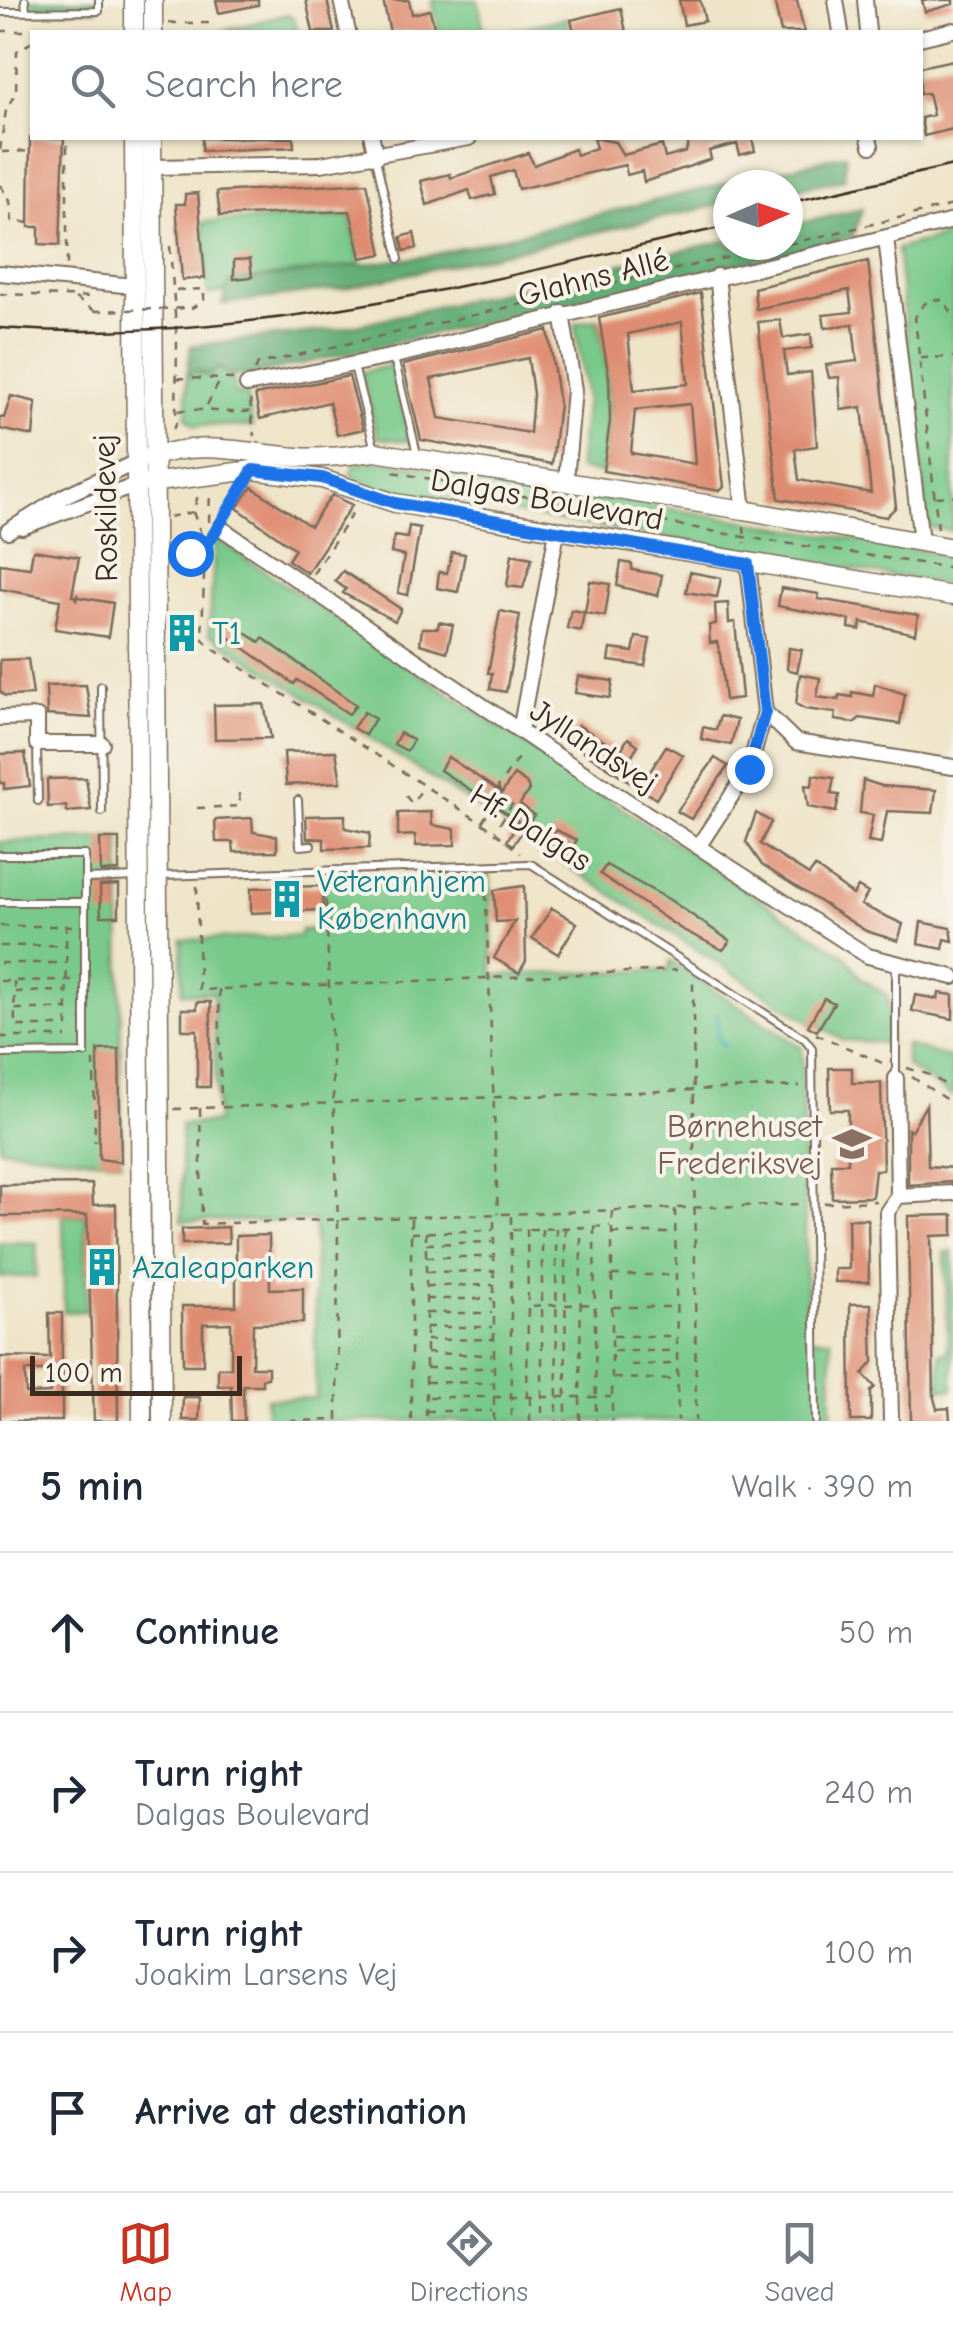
<!DOCTYPE html>
<meta charset="utf-8">
<style>
:root{--surface:#fff;--page:#f6f6f7;--text:#1f2937;--muted:#747a83;--line:#e0e1e3;--accent:#c8321e}
body{margin:0;font-family:"Comic Neue",sans-serif;background:var(--page);color:var(--text)}
.compass{position:absolute;left:713px;top:170px;width:90px;height:90px;border-radius:50%;background:var(--surface);box-shadow:0 2px 8px #0004;rotate:88deg}
.scale{position:absolute;left:30px;bottom:25px;width:212px;box-sizing:border-box;padding-left:10px;border:5px solid #3b2a1e;border-top:0;font-size:28px;line-height:35px;white-space:nowrap;color:#3b2a1e;-webkit-text-stroke:8px #f7f3e8;paint-order:stroke}
.stop{position:absolute;width:30px;height:30px;margin:-22px;border:8px solid #1a73e8;border-radius:50%;background:#fff}
.stop.end{background:#1a73e8;border-color:#fff;box-shadow:0 2px 10px #0008}
.list{margin:0;padding:0;list-style:none}
h2{display:flex;justify-content:space-between;align-items:center;height:130px;margin:0;padding:0 40px;font-size:42px}
h2 small{font-size:32px;font-weight:400;color:var(--muted)}
.list li{display:grid;grid-template-columns:65px 1fr auto;gap:30px;align-items:center;box-sizing:border-box;height:160px;padding:0 40px;border-top:2px solid var(--line)}
.list b{display:block;font-size:38px;white-space:nowrap}
.list p{margin:0;font-size:32px;white-space:nowrap;color:var(--muted)}
.list em{font-size:32px;font-style:normal;color:var(--muted)}
.icon{flex:none;width:55px;height:55px;fill:none;stroke:currentColor;stroke-width:2;stroke-linecap:round;stroke-linejoin:round}
.map{position:relative;flex:none;width:953px;height:1421px;overflow:hidden}
.search{position:absolute;background:var(--surface);box-shadow:0 2px 8px #0004;left:30px;right:30px;top:30px;height:110px;display:flex;align-items:center;gap:25px;box-sizing:border-box;padding:0 35px;border-radius:0px;color:var(--muted);font-size:38px}
.sheet{height:770px;background:var(--surface)}
nav{display:flex;justify-content:space-around;align-items:center;box-sizing:border-box;height:140px;border-top:2px solid var(--line);background:var(--surface);font-size:28px;color:var(--muted)}
nav a{display:grid;justify-items:center;gap:5px}
nav .on{color:var(--accent)}
.map>svg:first-child{display:block}
.green{fill:#78c98a;stroke:#5a7a54;stroke-width:2.5}
.forest{fill:#62ad76;stroke:#4e6c4a;stroke-width:2.5}
.lines{fill:none;stroke-linecap:round;stroke-linejoin:round}
.stream{stroke:#3aaab6;stroke-width:4}
.building{fill:#df8d72;fill-rule:evenodd}
.service-casing{stroke:#7a6b5a;stroke-width:10}
.minor-casing{stroke:#7a6b5a;stroke-width:18}
.tertiary-casing{stroke:#7a6b5a;stroke-width:21}
.path{stroke:#7a6b5a;stroke-width:2.5;stroke-dasharray:8 8;stroke-linecap:butt}
.service{stroke:#fff;stroke-width:6}
.minor{stroke:#fff;stroke-width:14}
.tertiary{stroke:#fff;stroke-width:18}
.tram{stroke:#3b2a1e;stroke-width:2.5}
.path-bridge{stroke:#7a6b5a;stroke-width:2.5;stroke-dasharray:8 8;stroke-linecap:butt}
.route{stroke:#1a73e8;stroke-width:12}
.labels{text-anchor:middle;stroke-width:8;stroke-linejoin:round;paint-order:stroke}
.street-label{font-size:32px;fill:#3b2a1e;stroke:#f7f3e8}
.culture-label{font-size:32px;fill:#0d838f;stroke:#f7f3e8;text-anchor:start}
.education-label{font-size:32px;fill:#785e54;stroke:#f7f3e8;text-anchor:end}
</style>
<div class="map">
<svg width="953" height="1421" viewBox="0 0 953 1421">
<rect width="100%" height="100%" fill="#f7f3e8"/>
<filter id="ink" filterUnits="userSpaceOnUse"><feTurbulence type="fractalNoise" baseFrequency=".01" numOctaves="2"/><feDisplacementMap in="SourceGraphic" scale="20" xChannelSelector="R" yChannelSelector="G"/><feConvolveMatrix kernelMatrix="1 2 1 2 8 2 1 2 1" color-interpolation-filters="sRGB"/></filter>
<filter id="wash" filterUnits="userSpaceOnUse"><feTurbulence type="fractalNoise" baseFrequency=".0048" numOctaves="4" result="noise"/><feDisplacementMap in="SourceGraphic" scale="40" xChannelSelector="R" yChannelSelector="G"/><feGaussianBlur stdDeviation="2.25" result="paint"/><feColorMatrix in="noise" values="0 0 0 0 0 0 0 0 0 0 0 0 0 0 0 0 0 1.4 0 .05"/><feComposite in="paint" operator="in"/></filter>
<g filter="url(#wash)">
<rect width="100%" height="100%" fill="#eee4c8"/>
<path class="green" d="M 25,0 L 97,0 L 97,9 L 26,11 Z
M 432,0 L 478,0 L 484,32 L 439,32 Z
M 288,14 L 295,20 L 297,32 L 220,32 Z
M 566,18 L 569,32 L 503,32 Z
M 350,216 L 362,274 L 208,294 L 204,222 Z
M 953,234 L 953,531 L 928,527 L 897,249 Z
M 597,319 C 611,372 611,419 602,473 L 578,469 L 586,398 L 575,324 Z
M 392,365 L 410,441 L 378,438 L 362,372 Z
M 216,368 L 232,374 L 236,395 L 246,393 L 253,427 L 194,425 L 187,418 L 187,376 L 195,371 L 204,376 Z
M 387,461 L 953,556 L 953,586 L 382,491 L 350,475 L 355,464 Z
M 215,538 L 847,957 L 860,977 L 888,996 L 889,1043 L 843,1040 L 794,1012 L 209,634 Z
M 120,838 L 121,1162 L 0,1148 L 0,842 Z
M 490,874 L 493,975 L 669,970 L 670,961 L 802,1048 L 807,1338 L 831,1339 L 832,1421 L 266,1421 L 266,1399 L 316,1398 L 314,1221 L 182,1221 L 181,1125 L 217,1122 L 213,993 L 182,993 L 182,940 L 300,936 L 301,930 L 324,929 L 322,882 Z
M 906,1045 L 953,1059 L 953,1097 L 906,1066 Z
M 63,1216 L 86,1216 L 86,1311 L 64,1312 Z
M 0,1242 L 37,1243 L 36,1277 L 0,1277 Z
M 945,1252 L 953,1252 L 953,1389 L 940,1389 L 940,1353 L 948,1352 Z"/>
<path class="forest" d="M 846,154 L 844,179 L 788,190 L 788,185 L 728,185 L 728,203 L 345,288 L 222,304 L 230,282 L 428,256 Z
M 862,209 L 853,237 L 249,376 L 229,375 L 219,367 L 209,376 L 197,371 L 187,376 L 191,346 L 339,329 L 728,240 L 728,245 L 788,245 L 788,226 Z"/>
<g class="lines">
<path class="stream" d="M 717,1014 L 718,1039 L 725,1047"/>
</g>
<g id="blocks">
<path class="building" d="M 216,0 L 258,0 L 258,5 L 219,13 Z
M 306,0 L 327,0 L 334,32 L 313,32 Z
M 383,0 L 409,0 L 412,14 L 430,10 L 435,32 L 390,32 Z
M 679,0 L 700,0 L 705,21 L 684,25 Z
M 774,0 L 797,0 L 804,32 L 781,32 Z
M 922,0 L 953,0 L 953,4 L 925,12 Z
M 621,8 L 626,32 L 574,32 L 571,20 Z
M 953,60 L 953,129 L 924,136 L 921,118 L 933,115 L 928,93 L 920,94 L 920,67 Z
M 30,138 L 64,138 L 60,245 L 39,244 L 39,227 L 29,227 Z
M 202,138 L 293,138 L 294,147 L 202,151 Z
M 593,138 L 615,142 L 623,155 L 662,145 L 665,158 L 686,152 L 689,138 L 752,138 L 755,151 L 740,155 L 737,144 L 709,151 L 711,159 L 644,182 L 642,171 L 627,175 L 625,165 L 518,189 L 513,170 L 491,177 L 495,194 L 472,200 L 469,190 L 427,205 L 421,181 L 450,174 L 451,178 L 528,153 L 534,165 L 574,149 L 576,155 L 596,148 Z
M 367,183 L 382,254 L 361,258 L 350,211 L 220,216 L 217,192 Z
M 198,193 L 205,278 L 182,280 L 176,204 L 185,204 L 185,194 Z
M 414,233 L 417,248 L 404,251 L 401,237 Z
M 250,259 L 252,277 L 234,279 L 234,260 Z
M 868,261 L 896,507 L 886,517 L 779,499 L 758,322 L 780,320 L 783,338 L 811,334 L 812,348 L 784,351 L 787,375 L 811,372 L 817,446 L 795,449 L 799,480 L 871,493 L 862,407 L 841,410 L 839,377 L 829,378 L 826,365 L 857,361 L 853,324 L 825,328 L 823,315 L 852,312 L 849,290 L 756,309 L 754,288 Z
M 701,293 L 724,487 L 720,491 L 603,471 L 610,421 L 609,378 L 599,318 ZM 682,322 L 688,384 L 634,390 L 628,334 ZM 690,404 L 695,464 L 631,453 L 635,410 Z
M 548,330 L 559,404 L 552,464 L 421,440 L 403,365 ZM 528,358 L 533,394 L 530,433 L 439,418 L 431,379 Z
M 349,376 L 363,429 L 337,435 L 329,402 L 260,419 L 255,395 Z
M 11,396 L 36,402 L 33,436 L 0,429 L 0,417 L 4,418 Z
M 252,487 L 310,526 L 332,495 L 352,505 L 307,573 L 288,560 L 295,549 L 237,508 Z
M 409,526 L 420,528 L 408,595 L 398,593 L 404,556 L 391,553 L 394,536 L 407,538 Z
M 33,550 L 79,557 L 72,596 L 113,603 L 108,637 L 55,629 L 60,600 L 0,589 L 0,564 L 30,568 Z
M 452,552 L 465,554 L 458,592 L 437,588 L 439,572 L 447,573 Z
M 512,554 L 532,558 L 523,588 L 507,586 Z
M 621,562 L 632,564 L 632,570 L 662,575 L 658,596 L 617,586 Z
M 343,571 L 401,609 L 395,621 L 343,593 L 346,589 L 335,581 Z
M 690,572 L 721,578 L 717,597 L 686,592 Z
M 590,581 L 610,584 L 605,616 L 585,613 Z
M 781,588 L 819,594 L 818,599 L 918,615 L 915,634 L 861,622 L 860,630 L 849,628 L 850,620 L 778,606 Z
M 728,603 L 729,623 L 735,622 L 742,698 L 725,700 L 720,654 L 717,642 L 710,643 L 709,625 L 716,624 L 715,604 Z
M 571,610 L 584,612 L 581,631 L 567,628 Z
M 500,611 L 520,615 L 506,692 L 490,689 L 492,673 L 488,673 Z
M 227,621 L 260,642 L 263,638 L 356,705 L 349,714 L 297,680 L 294,684 L 222,632 Z
M 439,622 L 453,625 L 447,652 L 420,644 L 422,628 L 438,628 Z
M 636,637 L 650,639 L 645,666 L 609,661 L 611,649 L 633,652 Z
M 789,648 L 802,650 L 797,672 L 787,669 Z
M 28,659 L 33,695 L 5,696 L 0,691 L 0,660 Z
M 800,674 L 820,678 L 817,697 L 839,700 L 839,695 L 852,697 L 852,692 L 873,696 L 875,684 L 905,694 L 900,724 L 860,718 L 854,723 L 835,720 L 836,713 L 805,709 L 796,704 Z
M 578,676 L 613,681 L 610,698 L 575,693 Z
M 86,685 L 91,718 L 47,715 L 46,686 Z
M 264,704 L 271,738 L 215,739 L 214,705 Z
M 364,712 L 375,719 L 365,735 L 353,728 Z
M 720,716 L 737,720 L 731,745 L 701,739 L 703,727 L 716,730 Z
M 578,725 L 620,751 L 628,738 L 638,745 L 627,763 L 648,775 L 666,746 L 683,755 L 656,799 L 568,741 Z
M 400,733 L 413,740 L 407,751 L 394,744 Z
M 336,751 L 341,782 L 286,785 L 284,752 Z
M 25,753 L 30,786 L 4,789 L 4,783 L 0,783 L 0,754 Z
M 448,757 L 502,793 L 514,775 L 527,784 L 529,790 L 520,804 L 534,815 L 513,845 L 507,841 L 518,821 L 440,770 Z
M 715,758 L 728,766 L 691,819 L 677,811 Z
M 813,775 L 834,778 L 831,794 L 839,795 L 836,812 L 808,807 L 805,785 L 812,786 Z
M 86,778 L 91,810 L 67,812 L 66,806 L 48,807 L 47,779 Z
M 863,780 L 882,786 L 936,790 L 933,813 L 887,811 L 881,844 L 868,842 L 873,815 L 860,813 Z
M 431,812 L 432,825 L 455,829 L 455,845 L 416,846 L 415,835 L 398,836 L 398,813 Z
M 756,813 L 771,822 L 760,844 L 809,875 L 815,867 L 853,895 L 858,887 L 868,893 L 861,905 L 903,924 L 898,941 L 866,931 L 762,865 L 746,842 Z
M 345,815 L 345,828 L 370,833 L 369,848 L 324,849 L 324,839 L 307,838 L 306,816 Z
M 252,818 L 253,832 L 277,836 L 277,851 L 234,852 L 233,842 L 216,842 L 215,820 Z
M 556,830 L 577,840 L 567,856 L 547,843 Z
M 100,839 L 119,839 L 119,871 L 101,872 Z
M 606,865 L 670,900 L 730,941 L 723,950 L 681,929 L 600,874 Z
M 119,885 L 119,916 L 101,916 L 100,886 Z
M 322,886 L 323,910 L 251,913 L 251,888 Z
M 524,886 L 526,961 L 519,973 L 494,958 L 515,921 L 496,922 L 494,890 Z
M 552,908 L 577,923 L 558,954 L 532,938 Z
M 921,922 L 951,928 L 953,941 L 945,939 L 943,949 L 918,944 Z
M 939,993 L 953,995 L 953,1019 L 912,1011 L 915,995 L 938,999 Z
M 824,998 L 834,1003 L 817,1031 L 808,1026 Z
M 197,1002 L 211,1002 L 210,1087 L 197,1087 L 197,1030 L 182,1030 L 182,1009 L 197,1009 Z
M 119,1049 L 121,1162 L 99,1159 L 98,1050 Z
M 829,1068 L 852,1068 L 852,1083 L 881,1083 L 883,1170 L 875,1170 L 872,1197 L 832,1198 L 831,1163 L 848,1163 L 848,1110 L 830,1110 Z
M 926,1105 L 928,1166 L 953,1168 L 953,1182 L 908,1185 L 908,1129 L 911,1131 Z
M 92,1184 L 93,1205 L 116,1204 L 118,1421 L 94,1421 L 87,1215 L 0,1216 L 0,1185 Z
M 953,1215 L 953,1235 L 931,1236 L 934,1398 L 937,1409 L 949,1408 L 950,1421 L 911,1421 L 908,1216 Z
M 848,1219 L 868,1219 L 869,1282 L 835,1282 L 835,1269 L 849,1269 Z
M 228,1227 L 229,1243 L 182,1244 L 182,1229 Z
M 269,1235 L 270,1289 L 303,1288 L 303,1323 L 253,1324 L 252,1367 L 268,1367 L 268,1378 L 262,1379 L 262,1385 L 243,1385 L 244,1421 L 232,1421 L 231,1385 L 218,1386 L 218,1368 L 231,1368 L 231,1323 L 203,1324 L 203,1365 L 183,1365 L 182,1306 L 236,1306 L 236,1236 Z
M 850,1304 L 871,1304 L 873,1362 L 863,1374 L 875,1387 L 871,1391 L 871,1421 L 851,1421 Z
M 49,1313 L 62,1313 L 62,1421 L 0,1421 L 0,1357 L 50,1358 ZM 25,1371 L 50,1371 L 50,1393 L 26,1394 Z
M 183,1397 L 200,1397 L 199,1420 L 182,1420 Z"/>
</g>
</g>
<g filter="url(#ink)">
<use href="#blocks" fill-opacity="0" stroke="#7a6b5a" stroke-width="2.5"/>
<g class="lines">
<g class="service-casing">
<path id="service" d="M 25,0 L 26,11
M 0,12 L 99,11 L 99,0
M 376,159 L 399,259
M 394,358 L 418,458
M 354,366 L 375,450
M 101,686 L 102,812
M 37,744 L 38,801
M 298,800 L 300,846 L 311,845
M 0,855 L 85,855 L 85,1053 L 0,1054
M 161,876 L 531,864 L 805,1039 L 812,1048 L 816,1421
M 86,879 L 138,877
M 0,902 L 85,902
M 896,1078 L 896,966"/>
</g>
<g class="minor-casing">
<path id="minor" d="M 341,0 L 348,32
M 836,0 L 841,32
M 865,0 L 868,32
M 920,38 L 953,30
M 372,138 L 376,157
M 869,138 L 871,146
M 153,167 L 321,164 L 469,138
M 886,238 L 921,542
M 0,273 L 134,286
M 717,276 L 744,510
M 562,313 L 574,390 L 566,480
M 247,385 L 395,356 L 953,221
M 22,527 L 134,486
M 221,528 L 542,746 L 868,956 L 953,977
M 8,531 L 64,496 L 134,463
M 765,712 L 796,742 L 953,767
M 0,718 L 37,717 L 37,744 L 102,744
M 520,731 L 557,531
M 698,847 L 749,769 L 765,712 L 748,564
M 898,1196 L 953,1193
M 891,1421 L 887,1212 L 898,1196 L 896,1078"/>
</g>
<g class="tertiary-casing">
<path id="tertiary" d="M 153,0 L 153,32
M 134,32 L 134,0
M 134,138 L 142,1421
M 152,138 L 162,1421
M 149,458 C 201,439 245,453 297,457 C 323,459 349,455 375,452 L 744,510 L 953,548
M 149,483 L 253,470 L 322,479 L 395,503 L 953,596"/>
</g>
<path class="path" d="M 169,23 L 212,23
M 0,31 L 118,31
M 0,150 L 6,110 L 16,92 L 17,51 L 32,42
M 2,152 L 30,151
M 0,185 L 10,201 L 12,221 L 29,223
M 788,244 L 953,205
M 170,246 L 177,341 L 176,424 L 172,431
M 67,265 L 67,138
M 176,290 L 204,289 L 204,300 L 192,308
M 0,294 L 92,297
M 75,298 L 95,311
M 920,358 L 953,357
M 255,370 L 258,364 L 782,245
M 177,378 L 237,379
M 250,400 L 254,436
M 207,405 L 222,377
M 178,411 C 204,407 227,415 252,411
M 393,472 L 744,537 L 953,568
M 936,497 L 953,496
M 193,512 L 205,545 L 202,638 L 210,647 L 494,831 L 520,853
M 224,514 L 241,488
M 169,517 L 193,512 L 199,492
M 209,522 L 210,490
M 744,526 L 745,543
M 938,529 L 915,318 C 922,303 928,298 944,300 L 953,315
M 169,550 L 190,553 L 211,539
M 313,574 L 355,509
M 76,601 L 78,588
M 174,642 L 201,638
M 500,792 L 498,787 L 522,752
M 406,796 L 412,804 L 422,789
M 197,808 L 240,806 L 239,793
M 482,822 L 500,795 L 513,803 L 495,831
M 485,877 L 498,1214
M 197,886 L 199,990 L 677,970
M 0,926 L 73,926
M 0,946 L 65,945
M 0,963 L 65,963
M 0,981 L 73,980
M 14,981 L 15,1026 L 67,1026 L 66,926
M 693,983 L 696,1421
M 219,989 L 221,1105
M 15,992 L 65,991
M 15,1009 L 66,1009
M 816,1034 L 887,1065
M 0,1037 L 66,1037
M 94,1060 L 95,1142
M 907,1068 L 930,1075 L 953,1090
M 912,1077 L 953,1104
M 200,1108 L 202,1224 L 801,1204
M 174,1109 L 800,1086
M 824,1203 L 876,1201
M 675,1209 L 678,1421
M 612,1211 L 612,1421
M 511,1216 L 511,1421
M 411,1219 L 411,1421
M 594,1227 L 596,1421
M 556,1228 L 557,1421
M 565,1228 L 566,1421
M 527,1229 L 528,1305
M 542,1229 L 542,1421
M 513,1230 L 610,1226
M 426,1232 L 426,1421
M 411,1233 L 493,1230
M 612,1233 L 674,1233
M 426,1244 L 492,1242
M 426,1257 L 492,1257
M 426,1272 L 493,1271
M 612,1275 L 674,1275
M 426,1286 L 493,1285
M 426,1299 L 493,1299
M 613,1307 L 675,1307
M 426,1313 L 492,1313
M 426,1327 L 492,1327
M 613,1336 L 675,1336
M 426,1340 L 493,1339
M 613,1351 L 675,1351
M 426,1353 L 492,1355
M 631,1365 L 675,1364
M 426,1368 L 492,1368
M 614,1378 L 676,1380
M 426,1382 L 492,1383
M 429,1397 L 611,1397
M 527,1397 L 528,1306 L 594,1304
M 426,1411 L 492,1411
M 289,1421 L 337,1420 L 338,1220 L 325,879
M 494,1421 L 494,1217
M 530,1421 L 530,1398
M 580,1421 L 581,1227"/>
<use href="#service" class="service"/>
<use href="#minor" class="minor"/>
<use href="#tertiary" class="tertiary"/>
<path class="tram" d="M 788,203 L 953,165
M 0,328 C 250,346 487,280 728,226"/>
<path class="path-bridge" d="M 95,311 L 192,308"/>
</g>
</g>
<g class="lines" filter="url(#ink)">
<path class="route" d="M 190,553 L 210,540 L 253,470 L 322,478 L 395,503 L 748,564 L 765,712 L 749,769"/>
</g>
<defs>
<g id="building-bare" transform="scale(3)"><path d="M-4-6H4V6H1V3H-1V6H-4ZM-2.5-4.3h1.7v1.8h-1.7ZM.8-4.3h1.7v1.8H.8ZM-2.5-1h1.7V.8h-1.7ZM.8-1h1.7V.8H.8Z" fill="#0f9aa8" stroke="#f7f3e8" stroke-width="2.5" paint-order="stroke"/></g>
<g id="school-bare" transform="scale(3)"><path d="M0-5L7-2L0 1L-7-2ZM-4 1L0 2.5L4 1V4Q0 6-4 4Z" fill="#8d6e63" stroke="#f7f3e8" stroke-width="2.5" paint-order="stroke"/></g>
</defs>
<g fill-rule="evenodd">
<use href="#building-bare" x="182" y="633"/>
<use href="#building-bare" x="287" y="899"/>
<use href="#school-bare" x="852" y="1144"/>
<use href="#building-bare" x="102" y="1267"/>
</g>
<g class="labels">
<g class="street-label">
<text transform="translate(593 277) rotate(-14)" y="11">Glahns Allé</text>
<text transform="translate(547 499) rotate(10)" y="11">Dalgas Boulevard</text>
<text transform="translate(105 508) rotate(-91)" y="11">Roskildevej</text>
<text transform="translate(594 746) rotate(33)" y="11">Jyllandsvej</text>
<text transform="translate(531 827) rotate(32)" y="11">Hf. Dalgas</text>
</g>
<g class="culture-label">
<text x="212" y="644">T1</text>
<text x="317" y="892">Veteranhjem<tspan x="317" dy="37">København</tspan></text>
<text x="132" y="1278">Azaleaparken</text>
</g>
<g class="education-label">
<text x="822" y="1137">Børnehuset<tspan x="822" dy="37">Frederiksvej</tspan></text>
</g>
</g>
</svg>
<svg class="compass" viewBox="-18 -18 36 36"><path d="M0-13l5 13h-10z" fill="#e53935"/><path d="M0 13l5-13h-10z" fill="#747a83"/></svg>
<div class="scale">100 m</div>
<div class="stop" style="left:190px;top:553px"></div>
<div class="stop end" style="left:749px;top:769px"></div>
<div class="search"><svg class="icon" aria-label="search" viewBox="0 0 24 24"><circle cx="10" cy="10" r="6"/><path d="M15 15l6 6"/></svg>Search here</div>
</div>
<section class="sheet">
<h2>5 min<small>Walk · 390 m</small></h2>
<ul class="list">
<li><svg class="icon" aria-label="ahead" viewBox="0 0 24 24"><path d="M12 20V5M6 11l6-6 6 6"/></svg><div><b>Continue</b></div><em>50 m</em></li>
<li><svg class="icon" aria-label="right" viewBox="0 0 24 24"><path d="M7 20v-9h11M14 6l5 5-5 5"/></svg><div><b>Turn right</b><p>Dalgas Boulevard</p></div><em>240 m</em></li>
<li><svg class="icon" aria-label="right" viewBox="0 0 24 24"><path d="M7 20v-9h11M14 6l5 5-5 5"/></svg><div><b>Turn right</b><p>Joakim Larsens Vej</p></div><em>100 m</em></li>
<li><svg class="icon" aria-label="arrive" viewBox="0 0 24 24"><path d="M6 21V4h12l-3 4 3 4H6"/></svg><div><b>Arrive at destination</b></div></li>
</ul>
</section>
<nav>
<a class="on"><svg class="icon" aria-label="map" viewBox="0 0 24 24"><path d="M3 6l6-2 6 2 6-2v14l-6 2-6-2-6 2zM9 4v14M15 6v14"/></svg>Map</a>
<a><svg class="icon" aria-label="directions" viewBox="0 0 24 24"><path d="M12 3l9 9-9 9-9-9zM9 14v-3h6M13 9l2 2-2 2"/></svg>Directions</a>
<a><svg class="icon" aria-label="saved" viewBox="0 0 24 24"><path d="M7 4h10v16l-5-4-5 4z"/></svg>Saved</a>
</nav>
